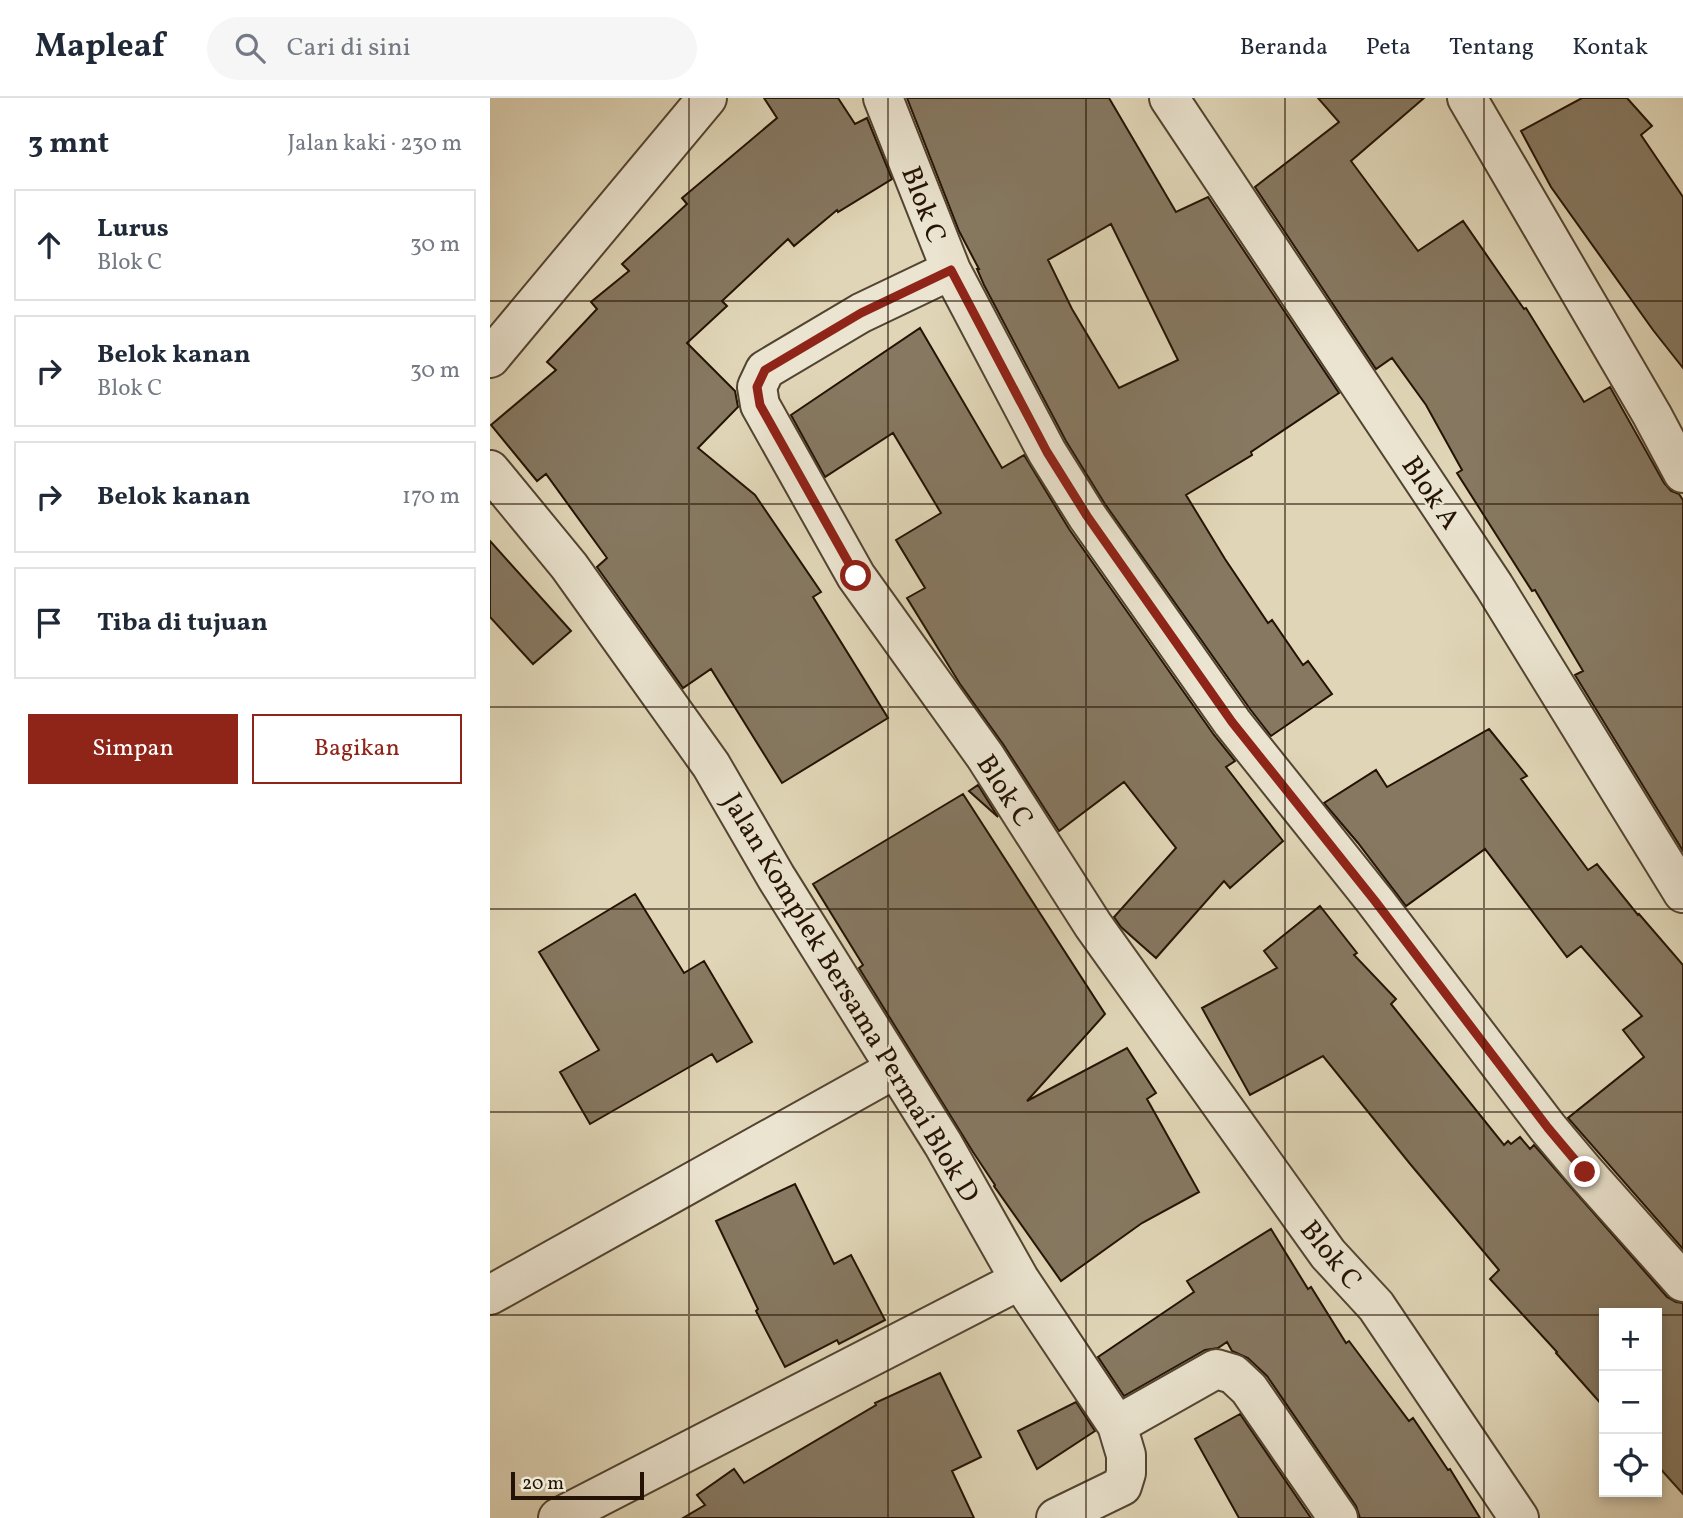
<!DOCTYPE html>
<html lang="id">
<meta charset="utf-8">
<style>
:root{--surface:#fff;--page:#f6f6f7;--text:#1f2937;--muted:#747a83;--line:#e0e1e3;--accent:#8f2418}
body{margin:0;font-family:Vollkorn,serif;background:var(--page);color:var(--text)}
.controls{position:absolute;right:21px;bottom:21px;display:grid;overflow:hidden;border-radius:0px;box-shadow:0 4px 10px #0003}
.controls button{width:63px;height:63px;display:grid;place-items:center;padding:0;border:0;border-bottom:2px solid var(--line);background:var(--surface);color:var(--text);font:35px sans-serif}
.scale{position:absolute;left:21px;bottom:18px;width:133px;box-sizing:border-box;padding-left:7px;border:4px solid #241304;border-top:0;font-size:19px;line-height:24px;white-space:nowrap;color:#241304;-webkit-text-stroke:5px #ebe4d0;paint-order:stroke}
.stop{position:absolute;width:21px;height:21px;margin:-16px;border:5px solid #8f2418;border-radius:50%;background:#fff}
.stop.end{background:#8f2418;border-color:#fff;box-shadow:0 2px 7px #0008}
.list{margin:0;padding:0;list-style:none}
h2{display:flex;justify-content:space-between;align-items:center;height:91px;margin:0;padding:0 28px;font-size:30px}
h2 small{font-size:23px;font-weight:400;color:var(--muted)}
.list li{display:grid;grid-template-columns:46px 1fr auto;gap:21px;align-items:center;box-sizing:border-box;height:112px;margin:0 14px 14px;padding:0 14px;border:2px solid var(--line);border-radius:0px}
.list b{display:block;font-size:26px;white-space:nowrap}
.list p{margin:0;font-size:23px;white-space:nowrap;color:var(--muted)}
.list em{font-size:23px;font-style:normal;color:var(--muted)}
.actions{display:flex;gap:14px;padding:21px 28px}
.actions a{flex:1;padding:16px 0;border:2px solid var(--accent);border-radius:0px;text-align:center;font-size:24px;color:var(--accent)}
.actions .main{background:var(--accent);color:#fff}
.icon{flex:none;width:38px;height:38px;fill:none;stroke:currentColor;stroke-width:2;stroke-linecap:round;stroke-linejoin:round}
.map{position:relative;flex:none;width:1193px;height:1420px;overflow:hidden}
header{display:flex;align-items:center;gap:42px;box-sizing:border-box;height:98px;padding:0 35px;background:var(--surface);border-bottom:2px solid var(--line)}
header strong{font-size:33px}
nav{display:flex;gap:38px;margin-inline-start:auto;font-size:24px}
.search{width:490px;height:63px;background:var(--page);display:flex;align-items:center;gap:18px;box-sizing:border-box;padding:0 24px;border-radius:38px;color:var(--muted);font-size:26px}
main{display:flex}
aside{flex:1;background:var(--surface)}
.map>svg:first-child{display:block}
.building{fill:#867861;stroke:#241304;stroke-width:2;fill-rule:evenodd}
.lines{fill:none;stroke-linecap:round;stroke-linejoin:round}
.minor-casing{stroke:#534431;stroke-width:42}
.minor{stroke:#ebe4d0;stroke-width:38}
.route{stroke:#8f2418;stroke-width:9}
.grid{fill:none;stroke:#241304;stroke-width:2;stroke-opacity:0.55}
.labels{text-anchor:middle;stroke-width:5;stroke-linejoin:round;paint-order:stroke}
.street-label{font-size:28px;fill:#241304;stroke:#ebe4d0}
</style>
<header>
<strong>Mapleaf</strong>
<div class="search"><svg class="icon" aria-label="search" viewBox="0 0 24 24"><circle cx="10" cy="10" r="6"/><path d="M15 15l6 6"/></svg>Cari di sini</div>
<nav><a>Beranda</a><a>Peta</a><a>Tentang</a><a>Kontak</a></nav>
</header>
<main>
<aside>
<h2>3 mnt<small>Jalan kaki · 230 m</small></h2>
<ul class="list">
<li><svg class="icon" aria-label="ahead" viewBox="0 0 24 24"><path d="M12 20V5M6 11l6-6 6 6"/></svg><div><b>Lurus</b><p>Blok C</p></div><em>30 m</em></li>
<li><svg class="icon" aria-label="right" viewBox="0 0 24 24"><path d="M7 20v-9h11M14 6l5 5-5 5"/></svg><div><b>Belok kanan</b><p>Blok C</p></div><em>30 m</em></li>
<li><svg class="icon" aria-label="right" viewBox="0 0 24 24"><path d="M7 20v-9h11M14 6l5 5-5 5"/></svg><div><b>Belok kanan</b></div><em>170 m</em></li>
<li><svg class="icon" aria-label="arrive" viewBox="0 0 24 24"><path d="M6 21V4h12l-3 4 3 4H6"/></svg><div><b>Tiba di tujuan</b></div></li>
</ul>
<div class="actions"><a class="main">Simpan</a><a>Bagikan</a></div>
</aside>
<div class="map">
<svg width="1193" height="1420" viewBox="0 0 1193 1420">
<rect width="100%" height="100%" fill="#e0d6b7"/>
<filter id="stains"><feTurbulence type="fractalNoise" baseFrequency=".00286" numOctaves="4"/><feColorMatrix values="0 0 0 0 .2 0 0 0 0 .09 0 0 0 0 .02 0 0 0 .5 -.17"/></filter>
<radialGradient id="worn" r=".72"><stop offset=".6" stop-color="#630" stop-opacity="0"/><stop offset="1" stop-color="#630" stop-opacity=".3"/></radialGradient>
<path class="building" d="M 274,0 L 348,0 L 365,26 L 377,20 L 402,81 L 348,114 L 347,112 L 304,148 L 298,141 L 232,203 L 237,208 L 197,245 L 245,293 L 248,309 L 208,350 L 265,397 L 331,494 L 323,499 L 398,620 L 292,685 L 221,571 L 193,590 L 107,469 L 117,460 L 56,376 L 47,383 L 1,327 L 66,272 L 57,264 L 107,211 L 101,204 L 139,173 L 132,166 L 197,106 L 192,100 L 287,20 Z
M 417,0 L 619,0 L 686,114 L 718,99 L 849,295 L 761,354 L 762,357 L 696,397 L 735,461 L 778,525 L 782,522 L 813,567 L 818,563 L 842,596 L 781,638 L 760,611 L 615,406 L 576,343 L 494,187 L 487,171 L 489,171 L 469,133 ZM 621,126 L 688,262 L 629,290 L 582,211 L 558,162 Z
M 828,0 L 934,0 L 861,63 L 928,153 L 973,123 L 1034,211 L 1036,210 L 1094,304 L 1120,289 L 1174,385 L 1181,393 L 1189,396 L 1193,402 L 1193,753 L 1085,577 L 1093,573 L 1045,492 L 1042,493 L 967,375 L 972,372 L 936,307 L 902,260 L 886,271 L 765,89 L 849,24 Z
M 1092,0 L 1137,0 L 1162,28 L 1151,37 L 1193,99 L 1193,270 L 1163,232 L 1061,89 L 1031,33 Z
M 430,230 L 512,370 L 534,357 L 579,431 L 724,637 L 745,663 L 736,669 L 793,743 L 740,790 L 734,783 L 666,860 L 631,829 L 624,819 L 686,750 L 634,684 L 569,733 L 513,646 L 470,586 L 417,500 L 435,490 L 406,442 L 451,415 L 403,335 L 335,379 L 301,317 Z
M 0,443 L 81,533 L 43,566 L 0,519 Z
M 999,631 L 1037,678 L 1031,681 L 1098,772 L 1107,766 L 1148,817 L 1149,816 L 1193,867 L 1193,1151 L 1078,1020 L 1154,959 L 1133,932 L 1152,918 L 1091,848 L 1077,859 L 995,751 L 916,808 L 868,745 L 834,705 L 886,672 L 897,689 Z
M 488,687 L 508,719 L 479,693 Z
M 473,696 L 615,916 L 537,1003 L 637,950 L 666,995 L 657,1001 L 709,1094 L 652,1125 L 571,1183 L 504,1088 L 505,1087 L 483,1054 L 369,870 L 373,867 L 323,786 Z
M 145,796 L 194,875 L 214,863 L 262,944 L 227,964 L 222,956 L 100,1026 L 70,974 L 109,952 L 49,854 Z
M 830,808 L 867,855 L 864,857 L 906,901 L 901,906 L 1014,1047 L 1018,1043 L 1021,1046 L 1030,1039 L 1040,1051 L 1044,1047 L 1177,1199 L 1186,1204 L 1193,1205 L 1193,1396 L 1167,1367 L 1167,1215 L 1114,1215 L 1114,1309 L 1066,1255 L 1067,1254 L 1000,1181 L 1009,1172 L 921,1067 L 833,958 L 760,997 L 712,910 L 787,870 L 774,853 Z
M 305,1086 L 344,1166 L 361,1157 L 395,1222 L 349,1246 L 347,1242 L 295,1269 L 266,1213 L 268,1211 L 226,1123 Z
M 781,1131 L 818,1191 L 821,1189 L 856,1245 L 859,1243 L 919,1323 L 923,1320 L 958,1372 L 960,1371 L 990,1420 L 870,1420 L 866,1408 L 777,1278 L 758,1260 L 742,1253 L 737,1244 L 728,1250 L 715,1252 L 634,1298 L 608,1259 L 704,1194 L 697,1183 Z
M 450,1275 L 491,1359 L 462,1373 L 484,1420 L 193,1420 L 215,1407 L 207,1397 L 244,1371 L 254,1385 L 386,1307 L 385,1305 Z
M 586,1304 L 605,1333 L 547,1371 L 528,1333 Z
M 750,1316 L 821,1420 L 749,1420 L 705,1341 Z"/>
<g class="lines">
<g class="minor-casing">
<path id="minor" d="M 393,0 L 461,172 L 371,215 L 275,272 L 267,289 L 270,307 L 366,478 L 495,658 L 603,827 L 838,1156 L 886,1208 L 1029,1420
M 679,0 L 1004,488 L 1193,795
M 977,0 L 1162,317 L 1193,375
M 461,172 L 557,354 L 597,418 L 742,624 L 885,803 L 1058,1030 L 1095,1074 L 1193,1184
M 0,260 L 217,0
M 0,372 L 79,468 L 221,667 L 286,779 L 453,1046 L 530,1182 L 627,1327 L 636,1357 L 636,1375 L 632,1388 L 566,1420
M 0,1197 L 405,971
M 627,1327 L 726,1271 L 743,1276 L 759,1291 L 848,1420
M 68,1420 L 530,1182"/>
</g>
<use href="#minor" class="minor"/>
</g>
<g class="lines">
<path class="route" d="M 366,478 L 270,307 L 267,289 L 275,272 L 371,215 L 461,172 L 557,354 L 597,418 L 742,624 L 885,803 L 1058,1030 L 1095,1074"/>
</g>
<path class="grid" d="M 199,0 L 199,1420M 398,0 L 398,1420M 596,0 L 596,1420M 795,0 L 795,1420M 994,0 L 994,1420M 0,203 L 1193,203M 0,406 L 1193,406M 0,609 L 1193,609M 0,811 L 1193,811M 0,1014 L 1193,1014M 0,1217 L 1114,1217M 1167,1217 L 1193,1217"/>
<g class="labels">
<g class="street-label">
<text transform="translate(435 106) rotate(69)" y="10">Blok C</text>
<text transform="translate(942 394) rotate(56)" y="10">Blok A</text>
<text transform="translate(516 692) rotate(57)" y="10">Blok C</text>
<text transform="translate(362 899) rotate(59)" y="10">Jalan Komplek Bersama Permai Blok D</text>
<text transform="translate(842 1156) rotate(51)" y="10">Blok C</text>
</g>
</g>
<rect width="100%" height="100%" filter="url(#stains)"/>
<rect width="100%" height="100%" fill="url(#worn)"/>
</svg>
<div class="controls">
<button>+</button>
<button>−</button>
<button><svg class="icon" aria-label="locate" viewBox="0 0 24 24"><circle cx="12" cy="12" r="6"/><path d="M12 2v4M12 18v4M2 12h4M18 12h4"/></svg></button>
</div>
<div class="scale">20 m</div>
<div class="stop" style="left:366px;top:478px"></div>
<div class="stop end" style="left:1095px;top:1074px"></div>
</div>
</main>
